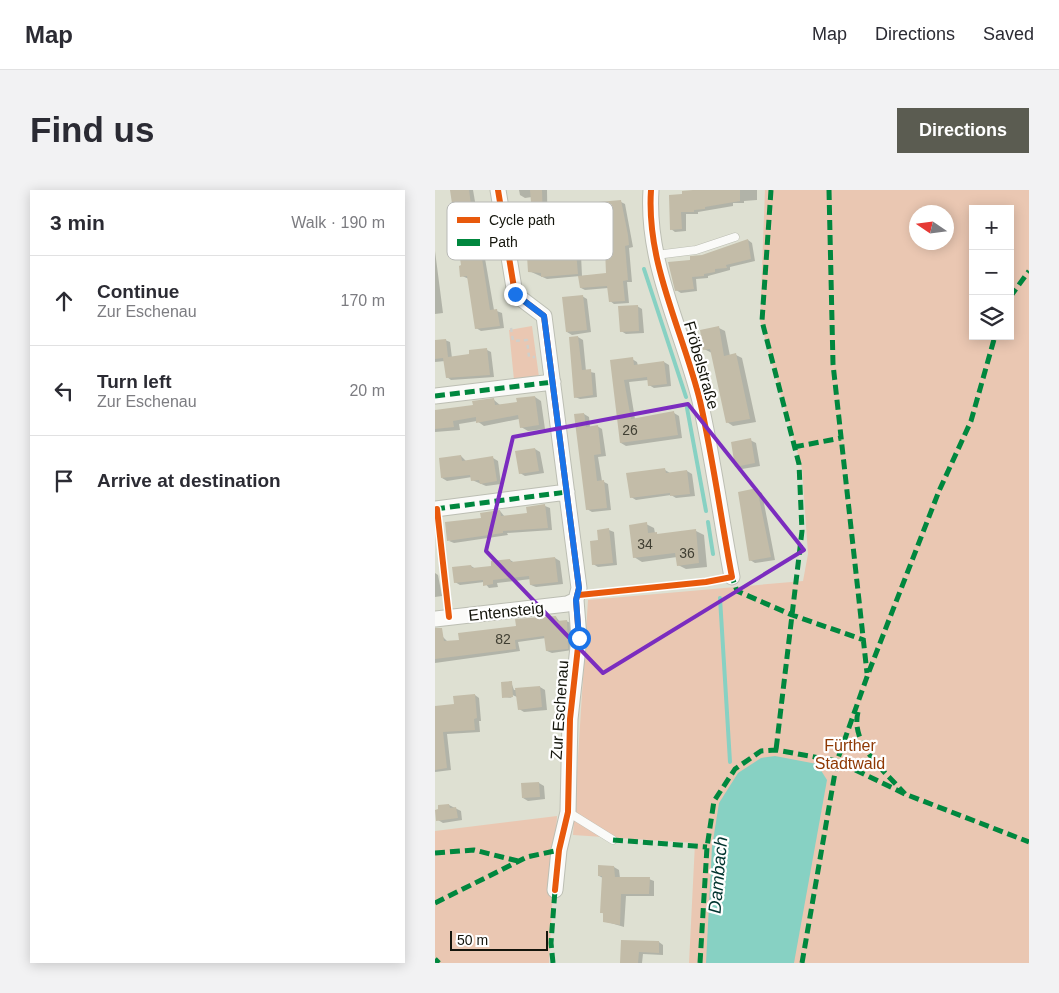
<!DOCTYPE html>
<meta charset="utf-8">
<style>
:root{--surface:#fff;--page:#f2f2f3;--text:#2b2b33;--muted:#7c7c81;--line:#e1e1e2;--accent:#5b5c51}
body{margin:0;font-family:Arial,sans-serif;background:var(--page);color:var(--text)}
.controls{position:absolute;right:15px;top:15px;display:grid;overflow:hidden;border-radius:0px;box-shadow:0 2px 12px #0003}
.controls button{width:45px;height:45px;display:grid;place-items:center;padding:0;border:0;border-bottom:1px solid var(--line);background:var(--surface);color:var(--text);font:25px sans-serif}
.compass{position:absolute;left:474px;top:15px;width:45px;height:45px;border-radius:50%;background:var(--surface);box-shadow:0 2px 12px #0003;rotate:283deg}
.scale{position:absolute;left:15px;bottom:12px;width:98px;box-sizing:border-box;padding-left:5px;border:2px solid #14150c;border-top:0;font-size:14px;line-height:18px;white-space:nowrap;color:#14150c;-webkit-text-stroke:4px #fff;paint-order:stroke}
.stop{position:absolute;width:15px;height:15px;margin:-11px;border:4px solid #1a73e8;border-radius:50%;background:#fff}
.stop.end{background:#1a73e8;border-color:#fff;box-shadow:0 1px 5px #0008}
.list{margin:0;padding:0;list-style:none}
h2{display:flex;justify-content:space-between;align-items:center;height:65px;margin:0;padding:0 20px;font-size:21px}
h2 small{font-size:16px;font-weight:400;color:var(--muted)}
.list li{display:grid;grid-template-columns:32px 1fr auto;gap:15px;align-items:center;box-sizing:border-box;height:90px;padding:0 20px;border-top:1px solid var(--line)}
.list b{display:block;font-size:19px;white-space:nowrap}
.list p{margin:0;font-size:16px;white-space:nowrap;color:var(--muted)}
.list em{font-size:16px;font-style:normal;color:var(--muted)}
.icon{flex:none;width:28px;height:28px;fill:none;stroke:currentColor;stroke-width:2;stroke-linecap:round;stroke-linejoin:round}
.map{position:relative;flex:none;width:594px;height:773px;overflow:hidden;border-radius:0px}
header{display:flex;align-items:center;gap:30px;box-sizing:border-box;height:70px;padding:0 25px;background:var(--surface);border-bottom:1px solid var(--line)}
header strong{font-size:24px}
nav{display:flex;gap:28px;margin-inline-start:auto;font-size:18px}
.intro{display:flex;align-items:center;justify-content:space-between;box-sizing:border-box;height:120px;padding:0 30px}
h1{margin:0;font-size:35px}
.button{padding:12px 22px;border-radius:0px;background:var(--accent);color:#fff;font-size:18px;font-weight:700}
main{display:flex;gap:30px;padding:0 30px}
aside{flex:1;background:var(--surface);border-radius:0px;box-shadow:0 2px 12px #0003}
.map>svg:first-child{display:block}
.green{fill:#eac7b2;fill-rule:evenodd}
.water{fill:#87d1c3}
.shadow{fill:#0003}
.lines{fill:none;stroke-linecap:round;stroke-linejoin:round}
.stream{stroke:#87d1c3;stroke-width:4}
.building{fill:#c3bca8}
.service-casing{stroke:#bcbeb3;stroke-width:9}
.minor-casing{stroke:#bcbeb3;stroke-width:17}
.path{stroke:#cfd0cb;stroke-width:2.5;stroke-dasharray:4 4;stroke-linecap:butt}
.service{stroke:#fafaf8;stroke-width:8}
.minor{stroke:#fafaf8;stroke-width:15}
.quiet{stroke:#00873e;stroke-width:5;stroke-dasharray:10 5;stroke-linecap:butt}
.cycleway-casing{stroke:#fff;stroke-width:9}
.cycleway{stroke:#e8590c;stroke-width:6}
.route{stroke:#1a73e8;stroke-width:6}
.marked{fill:none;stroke:#7b2cbf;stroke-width:4;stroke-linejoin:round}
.labels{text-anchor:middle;stroke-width:4.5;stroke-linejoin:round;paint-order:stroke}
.number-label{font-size:14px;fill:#403f33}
.street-label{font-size:16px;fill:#14150c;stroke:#fff}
.park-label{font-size:16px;fill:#8f3904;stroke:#fff}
.water-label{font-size:18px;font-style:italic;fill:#00332e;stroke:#fff}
.key{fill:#fff;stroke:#b8b9b6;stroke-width:1}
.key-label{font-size:14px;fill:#14150c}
</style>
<header>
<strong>Map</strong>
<nav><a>Map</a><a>Directions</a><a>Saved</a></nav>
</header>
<div class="intro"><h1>Find us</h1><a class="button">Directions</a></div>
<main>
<aside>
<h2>3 min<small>Walk · 190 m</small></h2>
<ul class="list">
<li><svg class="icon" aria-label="ahead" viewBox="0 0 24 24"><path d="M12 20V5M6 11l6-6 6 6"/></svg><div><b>Continue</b><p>Zur Eschenau</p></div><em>170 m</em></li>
<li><svg class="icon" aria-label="left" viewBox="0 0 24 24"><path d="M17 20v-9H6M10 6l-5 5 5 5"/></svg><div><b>Turn left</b><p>Zur Eschenau</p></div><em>20 m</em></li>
<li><svg class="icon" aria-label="arrive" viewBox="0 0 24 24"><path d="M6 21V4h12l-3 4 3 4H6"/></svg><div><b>Arrive at destination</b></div></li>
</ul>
</aside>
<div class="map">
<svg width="594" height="773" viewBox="0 0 594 773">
<rect width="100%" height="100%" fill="#dee0d2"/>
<path class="green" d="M 330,0 L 594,0 L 594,773 L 254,773 L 260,653 L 138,645 L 153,410 L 368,391 L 373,364 L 367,279 L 325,131 ZM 538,19 L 575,19 L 575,146 L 538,146 ZM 482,22 L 512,22 L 512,52 L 482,52 Z
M 97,136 L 104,187 L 79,190 L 74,140 Z
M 122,626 L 114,773 L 0,773 L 0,641 Z"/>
<path class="water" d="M 340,566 L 382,574 L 392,590 L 359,773 L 271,773 L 277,657 L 284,613 L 303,583 L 326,568 Z"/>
<path class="shadow" d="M 17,0 L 38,0 L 59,120 L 67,123 L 69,138 L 46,141 L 41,138 L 34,89 L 27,86 L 28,76 Z
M 84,0 L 112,0 L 113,64 L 141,62 L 146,65 L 147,86 L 172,84 L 171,37 L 138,41 L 134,38 L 186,12 L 190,14 L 198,57 L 194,58 L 197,92 L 192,92 L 194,113 L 179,114 L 175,111 L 173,98 L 150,100 L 146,98 L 145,86 L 112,89 L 94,81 L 99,67 L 98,49 L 89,46 L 98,27 L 97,7 L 90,8 L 85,5 Z
M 260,0 L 322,0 L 322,10 L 309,11 L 309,13 L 298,13 L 298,16 L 263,22 L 263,24 L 251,24 L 251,41 L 240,42 L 236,39 L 248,6 Z
M 313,50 L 317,53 L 320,71 L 295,77 L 295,80 L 273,86 L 273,88 L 261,89 L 262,101 L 246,103 L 241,100 L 267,66 Z
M 0,61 L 8,123 L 0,124 Z
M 147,106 L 152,109 L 156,142 L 137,145 L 132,142 Z
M 202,116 L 207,119 L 209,143 L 191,144 L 186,141 Z
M 284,138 L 290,141 L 295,166 L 301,165 L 307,168 L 321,232 L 298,236 L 292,232 L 277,163 L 269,159 Z
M 143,147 L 148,150 L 151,181 L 160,183 L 162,207 L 145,209 L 140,207 Z
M 10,150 L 15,152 L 17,168 L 35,166 L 52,160 L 56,162 L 59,187 L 16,190 L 12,187 L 10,171 L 0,172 L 0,151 Z
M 197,169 L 202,172 L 203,176 L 229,172 L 234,175 L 236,196 L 219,198 L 214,195 L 213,190 L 194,192 L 200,229 L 239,223 L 244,226 L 247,248 L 191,256 L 186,253 L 176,171 Z
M 100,207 L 106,211 L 110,239 L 93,241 L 86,237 L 84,229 L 49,236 L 42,231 L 24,234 L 25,240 L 0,242 L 0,221 L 39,216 L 59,210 L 65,215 L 83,213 Z
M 149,224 L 154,227 L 155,237 L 162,236 L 167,239 L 171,266 L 163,267 L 167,291 L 173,294 L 176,320 L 157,322 L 152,319 Z
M 315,250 L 321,253 L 325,276 L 307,279 L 302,276 Z
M 100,259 L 105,262 L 109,283 L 90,286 L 85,283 Z
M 26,266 L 31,271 L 58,268 L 63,271 L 66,294 L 51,296 L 37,290 L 37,287 L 12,291 L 7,288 Z
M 230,280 L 235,283 L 252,281 L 257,284 L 260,306 L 241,308 L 236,305 L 201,310 L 196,307 Z
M 322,300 L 327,303 L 340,370 L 320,373 L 315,370 Z
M 110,316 L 115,318 L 117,340 L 72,343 L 73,345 L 19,353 L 14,351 L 47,329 L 65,321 L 70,327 L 93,324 Z
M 211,334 L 219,338 L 220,343 L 225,345 L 261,341 L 269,345 L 272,377 L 251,379 L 243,375 L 242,367 L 207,372 L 199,367 Z
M 174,340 L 179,342 L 182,375 L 163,377 L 158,374 L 164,351 Z
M 120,368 L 125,371 L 128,394 L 101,397 L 96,395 L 96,389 L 62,393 L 63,397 L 54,398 L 49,392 L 25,395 L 20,392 L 36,376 L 41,379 L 57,377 L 75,370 L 80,373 Z
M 0,383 L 3,385 L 7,406 L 0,407 Z
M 121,427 L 125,432 L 131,431 L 136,433 L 137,460 L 117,463 L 112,461 L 111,448 L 83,452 L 85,461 L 0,473 L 0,448 L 8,447 L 13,452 L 25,451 Z
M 76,492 L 79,500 L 105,497 L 110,500 L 112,520 L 89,522 L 84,519 L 82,507 L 73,503 L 72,505 L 77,508 L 69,507 Z
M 40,505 L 44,508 L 46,531 L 44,531 L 45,542 L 12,544 L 16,580 L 0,582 L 0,517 L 20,515 Z
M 104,593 L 109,596 L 110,609 L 93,611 L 88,608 Z
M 14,615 L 26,621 L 27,630 L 8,633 L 3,630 Z
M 179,677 L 184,680 L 185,688 L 214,689 L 219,691 L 219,706 L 191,706 L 189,737 L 169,731 L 169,724 L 166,722 L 168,688 L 164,686 Z
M 187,751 L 224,752 L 228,755 L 228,765 L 208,764 L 207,773 L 187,773 Z"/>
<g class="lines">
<path class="stream" d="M 209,79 L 251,207
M 252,218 L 271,321
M 273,332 L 278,364
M 285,408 L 295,572"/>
</g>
<path class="building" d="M 15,0 L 34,0 L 39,36 L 42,36 L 55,120 L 62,119 L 65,136 L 40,139 L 32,86 L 25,87 L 24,76 L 26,75 Z
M 95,0 L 107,0 L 109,63 L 141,61 L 143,84 L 106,87 L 106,83 L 93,82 L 92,66 L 98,66 L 96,46 L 88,47 L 87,26 L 97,25 Z
M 258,0 L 305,0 L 305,11 L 270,17 L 270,19 L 259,20 L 259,22 L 246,22 L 247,39 L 235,40 L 234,5 L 247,4 L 247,1 Z
M 186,10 L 193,45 L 194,55 L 190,56 L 193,90 L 188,91 L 190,111 L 174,112 L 172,96 L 145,98 L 143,86 L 171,83 L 169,35 L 133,39 L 130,15 Z
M 313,49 L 316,69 L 291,75 L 292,78 L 280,79 L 280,82 L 269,84 L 269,86 L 257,87 L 259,99 L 240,101 L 233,72 L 255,70 L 255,66 L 267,65 Z
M 148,105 L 152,140 L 131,142 L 127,107 Z
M 203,115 L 204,141 L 185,142 L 183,116 Z
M 284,136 L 289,166 L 301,163 L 315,229 L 291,233 L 275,159 L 268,160 L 265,140 Z
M 143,146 L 147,180 L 156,179 L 158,205 L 139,208 L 134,147 Z
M 11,149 L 13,167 L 34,164 L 34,160 L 52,158 L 55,185 L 11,188 L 8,168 L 0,169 L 0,150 Z
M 198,167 L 199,175 L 229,171 L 232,194 L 213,196 L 212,187 L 189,190 L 196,229 L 239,221 L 243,245 L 185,253 L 175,170 Z
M 100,206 L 104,235 L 85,238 L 83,225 L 41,233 L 41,227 L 18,231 L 19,237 L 0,239 L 0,220 L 38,215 L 37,211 L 59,208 L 60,215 L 82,212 L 81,208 Z
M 149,223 L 151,237 L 163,235 L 166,264 L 159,265 L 162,291 L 169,290 L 172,318 L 151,320 L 139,224 Z
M 316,248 L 320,273 L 300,277 L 296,252 Z
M 100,258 L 104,281 L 84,284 L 80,261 Z
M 26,265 L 27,271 L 58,266 L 62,291 L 45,294 L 44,290 L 36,291 L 35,285 L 6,288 L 4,268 Z
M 230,278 L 231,283 L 252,280 L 255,304 L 235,306 L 235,303 L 195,308 L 191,283 Z
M 322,298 L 336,367 L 314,371 L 303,302 Z
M 110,314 L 113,338 L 68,341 L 68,343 L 12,351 L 10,332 L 46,328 L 45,323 L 65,320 L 66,326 L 92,323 L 91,317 Z
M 212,332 L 213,343 L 222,342 L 222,344 L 261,339 L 264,373 L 242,376 L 240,363 L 198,368 L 194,335 Z
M 174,338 L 178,373 L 157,375 L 155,351 L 163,350 L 162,340 Z
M 120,367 L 123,392 L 95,395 L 94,386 L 58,390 L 58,394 L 48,396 L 48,390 L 19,393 L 17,377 L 36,375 L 37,378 L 56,376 L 56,371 L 75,369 L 76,372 Z
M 121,426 L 122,431 L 132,430 L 133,459 L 111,461 L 109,446 L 80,450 L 81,459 L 0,469 L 0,438 L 7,438 L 9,451 L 24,450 L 23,443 L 81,436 L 80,429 Z
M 77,491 L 78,507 L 67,508 L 66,492 Z
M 105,496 L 107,517 L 83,520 L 80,498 Z
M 40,504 L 42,528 L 39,529 L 40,540 L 8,542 L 12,578 L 0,580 L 0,516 L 19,514 L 18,506 Z
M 104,592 L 105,607 L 87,608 L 86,593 Z
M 14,614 L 15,618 L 21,617 L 23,628 L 1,631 L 0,620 L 3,619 L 3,615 Z
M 163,675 L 179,676 L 180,687 L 215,687 L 214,704 L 186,704 L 185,735 L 168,732 L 168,723 L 165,723 L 167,686 L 163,686 Z
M 186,750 L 224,751 L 224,763 L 204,762 L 203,773 L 185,773 Z"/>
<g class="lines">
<g class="service-casing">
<path id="service" d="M 221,65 L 261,60 L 300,47
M 133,622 L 178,650"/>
</g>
<g class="minor-casing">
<path id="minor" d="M 63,0 L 80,104 L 109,126 L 144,398 L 141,410 L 144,448 L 135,529 L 133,622 L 124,660 L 120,700
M 216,0 C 211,74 248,141 265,211 C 278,268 286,329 297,387
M 0,206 L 118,192
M 0,319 L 132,302
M 0,429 L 132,414 L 141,410"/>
</g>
<path class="path" d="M 76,138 L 78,151 L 92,150 L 94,167 L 100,167"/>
<use href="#service" class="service"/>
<use href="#minor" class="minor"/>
<path class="quiet" d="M 336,0 L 327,131 L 364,274 L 367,341 L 341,560
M 394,0 L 398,174 L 432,483
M 575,107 L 594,81
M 0,206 L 118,192
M 359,257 L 406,248
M 0,319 L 132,302
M 293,388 L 297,387 L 302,401 L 357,425 L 429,450
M 423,522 C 415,555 450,581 470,604
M 178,650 L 272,657
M 0,663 L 39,660 L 83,671
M 0,713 L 92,667 L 124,660
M 0,769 L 4,773
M 118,773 L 116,753 L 120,700
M 265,773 L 272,657 L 279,611 L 300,579 L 326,561 L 341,560 L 402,571 L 470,604 L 594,652
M 367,773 L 402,571 L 433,484 L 504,301 L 536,231 L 560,146"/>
<g class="cycleway-casing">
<path id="cycleway" d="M 63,0 L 80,104 L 109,126 L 144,398 L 141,410 L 144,448 L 135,529 L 133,622 L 124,660 L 120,700
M 2,319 L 14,427
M 144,405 L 271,392 L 297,387 C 286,329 278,268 265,211 C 248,141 211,74 216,0"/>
</g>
<use href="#cycleway" class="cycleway"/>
</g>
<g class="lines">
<path class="route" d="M 80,104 L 109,126 L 144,398 L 141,410 L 144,448"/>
</g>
<path class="marked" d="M 253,214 L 369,360 L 168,483 L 51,361 L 78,247 Z"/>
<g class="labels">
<g class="number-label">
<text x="195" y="245">26</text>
<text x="210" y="359">34</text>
<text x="252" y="368">36</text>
<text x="68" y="454">82</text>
</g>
<g class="street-label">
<text transform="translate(267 175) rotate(74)" y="6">Fröbelstraße</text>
<text transform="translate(71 421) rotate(-6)" y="6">Entensteig</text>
<text transform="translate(124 520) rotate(-86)" y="6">Zur Eschenau</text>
</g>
<g class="park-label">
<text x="415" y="561">Fürther<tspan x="415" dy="18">Stadtwald</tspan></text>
</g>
<g class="water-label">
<text transform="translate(283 685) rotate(-85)" y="6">Dambach</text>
</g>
</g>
<rect x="12" y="12" width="166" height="58" rx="8" class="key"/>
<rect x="22" y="27" width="23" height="6" fill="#e8590c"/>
<rect x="22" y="49" width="23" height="7" fill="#00873e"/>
<g class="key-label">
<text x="54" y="35">Cycle path</text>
<text x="54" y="57">Path</text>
</g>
</svg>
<div class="controls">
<button>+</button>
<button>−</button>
<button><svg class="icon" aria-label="layers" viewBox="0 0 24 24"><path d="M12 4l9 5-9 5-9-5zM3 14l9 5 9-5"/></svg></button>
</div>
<svg class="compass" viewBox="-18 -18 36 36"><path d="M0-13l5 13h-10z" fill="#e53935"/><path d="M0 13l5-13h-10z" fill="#7c7c81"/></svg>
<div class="scale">50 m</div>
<div class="stop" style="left:144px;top:448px"></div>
<div class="stop end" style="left:80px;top:104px"></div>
</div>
</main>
